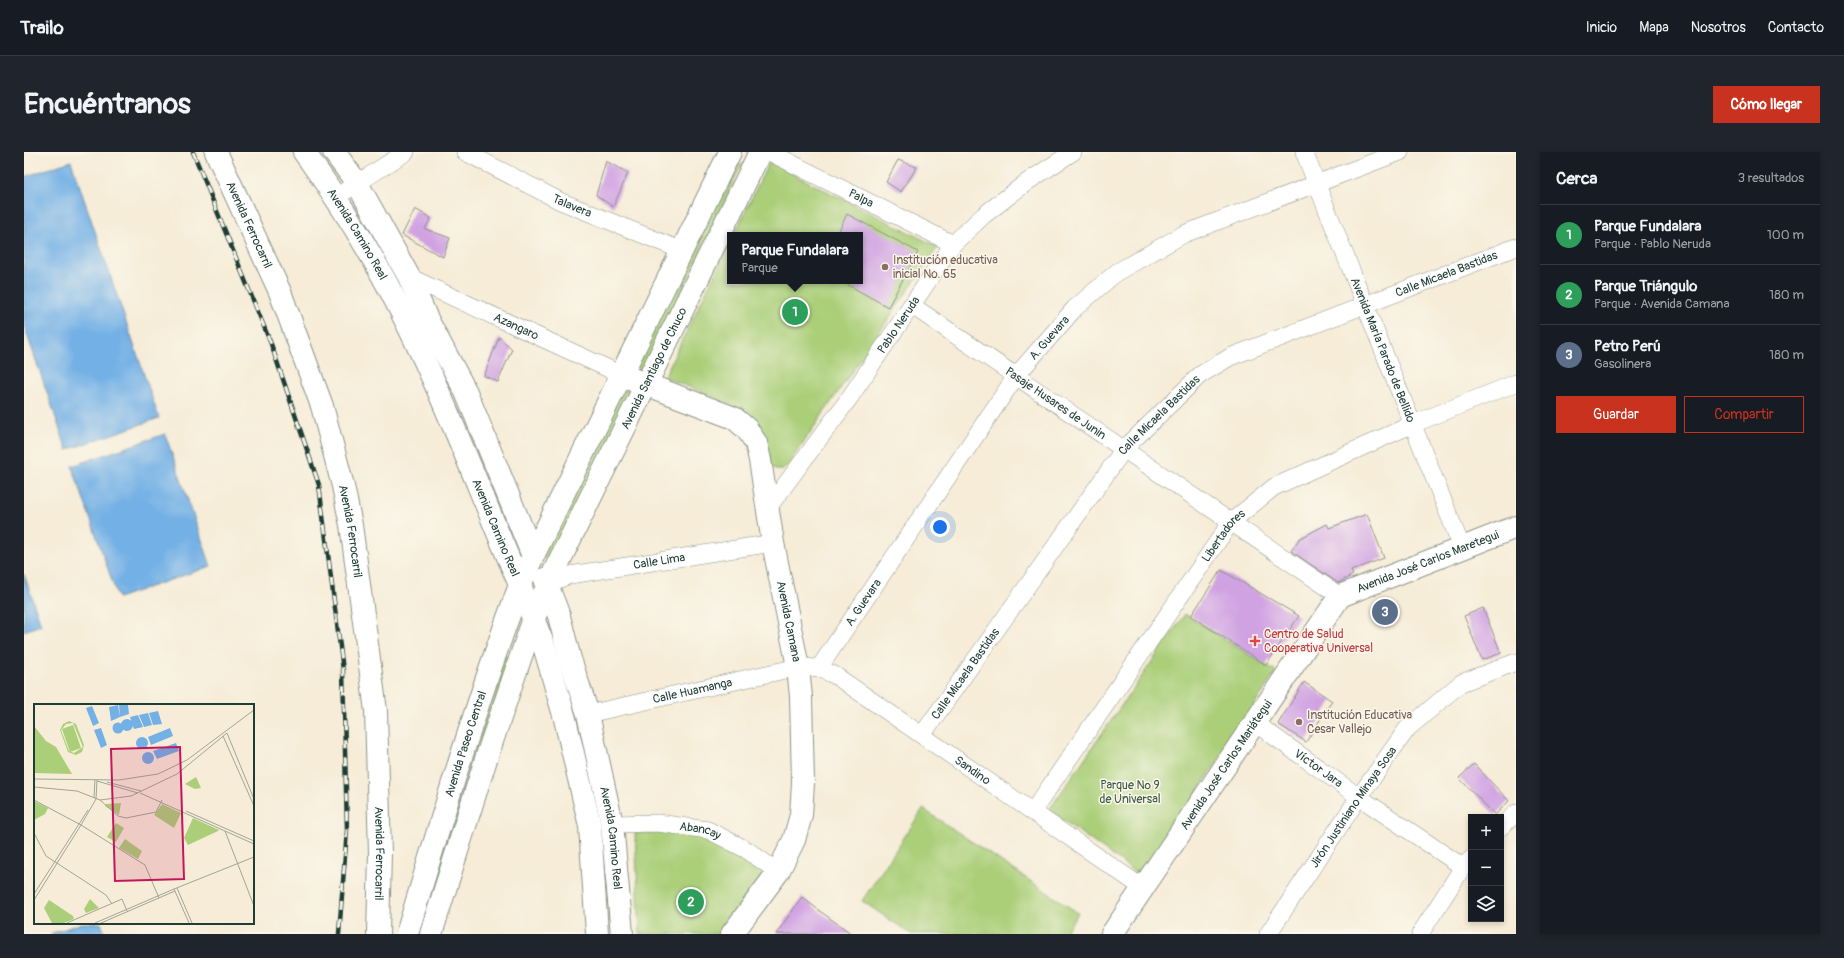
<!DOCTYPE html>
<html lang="es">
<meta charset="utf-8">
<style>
:root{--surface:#171b24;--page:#20242c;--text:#f1f3f6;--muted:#9ea1a6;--line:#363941;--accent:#c8321e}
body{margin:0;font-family:Pangolin,sans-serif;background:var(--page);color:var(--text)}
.controls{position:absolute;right:12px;bottom:12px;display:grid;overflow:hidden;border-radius:0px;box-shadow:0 2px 6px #0003}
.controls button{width:36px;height:36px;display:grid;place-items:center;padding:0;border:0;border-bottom:1px solid var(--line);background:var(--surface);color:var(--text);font:20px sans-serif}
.you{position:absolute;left:916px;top:375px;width:14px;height:14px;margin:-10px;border:3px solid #fff;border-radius:50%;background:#1a73e8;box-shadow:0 0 0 6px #1a73e833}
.badge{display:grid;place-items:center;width:26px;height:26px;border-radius:50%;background:var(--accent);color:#fff;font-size:13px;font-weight:700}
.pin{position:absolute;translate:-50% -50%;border:2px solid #fff;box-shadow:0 1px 4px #0006}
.popup{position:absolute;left:703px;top:80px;width:136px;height:52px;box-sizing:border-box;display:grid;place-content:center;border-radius:0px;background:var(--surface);filter:drop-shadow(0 1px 3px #0005);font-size:13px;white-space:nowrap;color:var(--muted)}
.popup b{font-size:15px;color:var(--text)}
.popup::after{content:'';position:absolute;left:50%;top:100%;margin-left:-8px;border:8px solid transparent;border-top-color:var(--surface)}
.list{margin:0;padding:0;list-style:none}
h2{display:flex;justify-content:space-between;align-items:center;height:52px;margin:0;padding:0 16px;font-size:17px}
h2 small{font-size:13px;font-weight:400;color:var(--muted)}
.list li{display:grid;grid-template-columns:26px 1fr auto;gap:12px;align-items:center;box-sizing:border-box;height:60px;padding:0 16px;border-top:1px solid var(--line)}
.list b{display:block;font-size:15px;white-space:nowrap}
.list p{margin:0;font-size:13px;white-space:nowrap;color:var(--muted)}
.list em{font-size:13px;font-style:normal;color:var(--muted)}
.actions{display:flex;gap:8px;padding:12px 16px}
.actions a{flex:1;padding:9px 0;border:1px solid var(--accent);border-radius:0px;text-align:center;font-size:14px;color:var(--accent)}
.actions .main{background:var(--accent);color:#fff}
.icon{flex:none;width:22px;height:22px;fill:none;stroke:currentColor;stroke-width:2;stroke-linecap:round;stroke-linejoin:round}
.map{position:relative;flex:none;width:1492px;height:782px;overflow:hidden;border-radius:0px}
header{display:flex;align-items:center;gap:24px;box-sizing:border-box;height:56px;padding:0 20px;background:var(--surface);border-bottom:1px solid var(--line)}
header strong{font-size:19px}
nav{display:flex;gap:22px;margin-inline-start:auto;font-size:14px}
.intro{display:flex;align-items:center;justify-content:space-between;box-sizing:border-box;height:96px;padding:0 24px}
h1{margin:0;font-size:28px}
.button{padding:10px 18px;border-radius:0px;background:var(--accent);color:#fff;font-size:14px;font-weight:700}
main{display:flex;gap:24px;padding:0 24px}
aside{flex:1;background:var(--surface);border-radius:0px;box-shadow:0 2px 6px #0003}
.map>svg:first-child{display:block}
.green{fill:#abcf79;stroke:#658656}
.water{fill:#73b0e5;stroke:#49768c}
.building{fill:#d0a2e2}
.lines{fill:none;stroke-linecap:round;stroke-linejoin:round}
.minor-casing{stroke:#8a9486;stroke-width:18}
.tertiary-casing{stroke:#8a9486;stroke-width:24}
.secondary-casing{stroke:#8a9486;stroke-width:24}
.primary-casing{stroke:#8a9486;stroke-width:24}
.minor{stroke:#fff;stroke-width:17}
.tertiary{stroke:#fff;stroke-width:22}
.secondary{stroke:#fff;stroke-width:22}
.primary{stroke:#fff;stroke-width:22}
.rail-casing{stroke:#1f3d34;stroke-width:4.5}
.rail{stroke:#fbf7ec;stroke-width:3;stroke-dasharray:9;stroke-linecap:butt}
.education-dot{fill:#8d6e63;stroke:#fbf7ec;stroke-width:1.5}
.health-dot{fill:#e0444e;stroke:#fbf7ec;stroke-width:1.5}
.labels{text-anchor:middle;stroke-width:3;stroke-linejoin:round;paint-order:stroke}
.street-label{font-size:12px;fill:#1f3d34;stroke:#fbf7ec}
.education-label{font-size:12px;fill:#785e54;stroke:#fbf7ec;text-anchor:start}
.health-label{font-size:12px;fill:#be3a42;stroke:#fbf7ec;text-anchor:start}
.park-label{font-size:12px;fill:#3b5a42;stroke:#fbf7ec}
.inset-road{fill:none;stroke:#a0a696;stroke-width:1}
.view{fill:#c2185b;fill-opacity:0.15;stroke:#c2185b;stroke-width:2}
.inset-edge{fill:none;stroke:#1f3d34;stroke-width:2}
</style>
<header>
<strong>Trailo</strong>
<nav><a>Inicio</a><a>Mapa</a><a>Nosotros</a><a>Contacto</a></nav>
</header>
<div class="intro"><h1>Encuéntranos</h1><a class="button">Cómo llegar</a></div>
<main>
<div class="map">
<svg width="1492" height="782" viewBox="0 0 1492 782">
<rect width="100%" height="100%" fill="#fbf7ec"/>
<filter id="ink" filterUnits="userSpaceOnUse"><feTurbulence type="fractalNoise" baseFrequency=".025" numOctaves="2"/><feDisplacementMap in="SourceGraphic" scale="8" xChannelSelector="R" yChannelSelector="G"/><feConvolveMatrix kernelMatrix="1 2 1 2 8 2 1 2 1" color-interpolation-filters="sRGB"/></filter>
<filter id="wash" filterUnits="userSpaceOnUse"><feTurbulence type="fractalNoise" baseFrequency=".012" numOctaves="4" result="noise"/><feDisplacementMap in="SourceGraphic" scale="16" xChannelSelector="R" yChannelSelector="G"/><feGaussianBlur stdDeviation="0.9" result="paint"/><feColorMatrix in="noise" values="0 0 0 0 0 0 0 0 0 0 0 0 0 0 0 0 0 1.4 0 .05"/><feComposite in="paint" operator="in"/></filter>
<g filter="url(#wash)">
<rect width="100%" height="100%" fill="#f6ecd7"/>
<path class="green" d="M 708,7 L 718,12 L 528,413 L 517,403 Z
M 745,10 L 914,95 L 763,314 L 759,318 L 752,318 L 747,314 C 744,300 744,285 734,273 C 718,252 665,236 640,225 L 706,91 L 706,129 L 836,129 L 836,83 L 710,83 Z
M 1161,462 L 1252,520 L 1118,725 L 1025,658 Z
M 480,504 L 488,506 L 402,782 L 392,782 Z
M 899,657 L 1054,761 L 1040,782 L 887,782 L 838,749 Z
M 611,681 L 650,681 L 679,685 L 744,717 L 696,782 L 616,782 Z"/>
<path class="water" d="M 47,9 L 135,266 L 43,298 L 0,174 L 0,25 Z
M 141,282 L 187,414 L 94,446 L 48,314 Z
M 0,422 L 17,473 L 0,479 Z
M 58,771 L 77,771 L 81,782 L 26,782 Z"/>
<g id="blocks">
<path class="building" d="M 874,8 L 893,15 L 877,40 L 862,30 Z
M 582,9 L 604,21 L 589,55 L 572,43 Z
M 391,57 L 407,66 L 401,77 L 426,86 L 419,105 L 378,83 Z
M 823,62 L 894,100 L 864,155 L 817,129 L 836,129 L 836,83 L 813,83 Z
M 475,185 L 488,197 L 474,230 L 460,224 Z
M 1343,362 L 1360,406 L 1327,419 L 1329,423 L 1314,431 L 1267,399 L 1275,387 L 1303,372 L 1305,376 Z
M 1197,418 L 1275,464 L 1242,513 L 1167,464 Z
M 1367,451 L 1371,464 L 1356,469 L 1352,457 Z
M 1459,456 L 1477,501 L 1458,508 L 1440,464 Z
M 1280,530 L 1308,549 L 1282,590 L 1254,572 Z
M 1450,612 L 1485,649 L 1471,663 L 1435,626 Z
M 778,745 L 797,760 L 828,782 L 752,782 Z"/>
</g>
</g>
<g filter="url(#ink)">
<use href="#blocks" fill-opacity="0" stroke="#8a9486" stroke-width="1"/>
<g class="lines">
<g class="minor-casing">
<g id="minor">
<path id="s1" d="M 441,0 L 536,49 L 659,99"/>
<path id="s2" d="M 745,0 L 929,92"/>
<path id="s3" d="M 1280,0 L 1438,396"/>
<path d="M 312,45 L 382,0"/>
<path id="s4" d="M 385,125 L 598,223"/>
<path id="s5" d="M 887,153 L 1316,444"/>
<path id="s6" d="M 744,356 L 824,248 L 929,92 L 960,63 L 1003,30 L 1049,0"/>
<path id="s7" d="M 524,432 L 546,423 L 749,391"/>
<path id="s8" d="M 795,516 L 992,224 L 1051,156 L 1093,120 L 1160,82 L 1376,0"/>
<path id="s9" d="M 564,562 L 774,515 L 795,516 L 812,524 L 1119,736"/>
<path id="s10" d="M 1231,571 L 1335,645 L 1439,715"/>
<path id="s11" d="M 898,583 L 1100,297 L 1176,223 L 1206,205 L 1492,95"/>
<path id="s12" d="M 1009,659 L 1207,370 L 1250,335 L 1389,272 L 1492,231"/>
<path id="s13" d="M 588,672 L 634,671 L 684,678 L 723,698 L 754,720"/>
<path d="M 1477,675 L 1492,661"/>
<path id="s14" d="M 1244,782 L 1335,645 L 1383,577 L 1437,531 L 1492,510"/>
<path d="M 1396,782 L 1439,715 L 1447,707"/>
</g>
</g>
<g class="tertiary-casing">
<g id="tertiary">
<path id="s15" d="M 192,0 L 256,140 L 298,254 L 319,334 L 327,373 L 352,559 L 356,701 L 354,782"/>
<path id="s16" d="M 598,223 L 710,266 L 723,277 L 732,291 L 736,308 L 749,391 L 774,515 L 777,545 L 779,631 L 777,663 L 770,688 L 754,720 L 708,782"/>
<path id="s17" d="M 383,782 C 418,665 453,548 496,433"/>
<path d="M 407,782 L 463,604 L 510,466"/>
<path id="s18" d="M 1088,782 L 1316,444 L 1492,375"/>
</g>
</g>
<g class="secondary-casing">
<g id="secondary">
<path id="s19" d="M 280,0 C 311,43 339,87 364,134 C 415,230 453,334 496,433"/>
<path d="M 310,0 L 333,31 L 385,125 L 403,167 L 442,240 L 509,404"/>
</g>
</g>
<g class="primary-casing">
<g id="primary">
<path id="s20" d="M 521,427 L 535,464 L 546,507 L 564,562 L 588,672 L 598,782"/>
<path id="s21" d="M 510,466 L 524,432 L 736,0"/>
<path d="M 573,782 L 566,674 L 541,567 L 520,494 L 496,433 L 509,404 L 706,0"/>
</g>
</g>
<use href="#minor" class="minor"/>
<use href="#tertiary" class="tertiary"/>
<use href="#secondary" class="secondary"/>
<use href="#primary" class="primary"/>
<g class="rail-casing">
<path id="rail" d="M 169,0 L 247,192 L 295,333 L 319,518 L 323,678 L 315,782"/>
</g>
<use href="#rail" class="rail"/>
</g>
</g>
<g class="education-dot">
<circle cx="861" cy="115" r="4"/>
<circle cx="1275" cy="570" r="4"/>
</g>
<path class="health-dot" d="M1229 483h4v4h4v4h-4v4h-4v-4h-4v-4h4z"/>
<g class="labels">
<g class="street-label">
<text dy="4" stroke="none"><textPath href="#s2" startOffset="103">Palpa</textPath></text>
<text dy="4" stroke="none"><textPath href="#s1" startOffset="120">Talavera</textPath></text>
<text dy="4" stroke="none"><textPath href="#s15" startOffset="80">Avenida Ferrocarril</textPath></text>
<text dy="4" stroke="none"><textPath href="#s19" startOffset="98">Avenida Camino Real</textPath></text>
<text dy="4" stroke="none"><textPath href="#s11" startOffset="723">Calle Micaela Bastidas</textPath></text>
<text dy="4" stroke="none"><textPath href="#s6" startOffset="225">Pablo Neruda</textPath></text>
<text dy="4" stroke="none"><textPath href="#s4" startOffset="118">Azangaro</textPath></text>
<text dy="4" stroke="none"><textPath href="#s8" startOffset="403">A. Guevara</textPath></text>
<text dy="4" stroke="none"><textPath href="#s3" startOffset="213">Avenida María Parado de Bellido</textPath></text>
<text dy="4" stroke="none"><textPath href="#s21" startOffset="277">Avenida Santiago de Chuco</textPath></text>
<text dy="4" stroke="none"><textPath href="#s5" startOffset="175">Pasaje Husares de Junin</textPath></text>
<text dy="4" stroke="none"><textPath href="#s11" startOffset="399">Calle Micaela Bastidas</textPath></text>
<text dy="4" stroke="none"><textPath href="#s19" startOffset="423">Avenida Camino Real</textPath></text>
<text dy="4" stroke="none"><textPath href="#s15" startOffset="404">Avenida Ferrocarril</textPath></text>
<text dy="4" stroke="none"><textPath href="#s12" startOffset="335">Libertadores</textPath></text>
<text dy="4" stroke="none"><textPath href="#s7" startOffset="114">Calle Lima</textPath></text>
<text dy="4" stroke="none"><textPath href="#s18" startOffset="502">Avenida José Carlos Maretegui</textPath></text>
<text dy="4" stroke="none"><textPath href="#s8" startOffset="79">A. Guevara</textPath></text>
<text dy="4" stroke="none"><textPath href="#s16" startOffset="335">Avenida Camana</textPath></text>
<text dy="4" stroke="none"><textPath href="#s11" startOffset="75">Calle Micaela Bastidas</textPath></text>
<text dy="4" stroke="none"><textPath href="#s9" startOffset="107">Calle Huamanga</textPath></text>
<text dy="4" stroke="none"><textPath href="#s17" startOffset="199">Avenida Paseo Central</textPath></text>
<text dy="4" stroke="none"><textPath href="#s18" startOffset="204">Avenida José Carlos Mariátegui</textPath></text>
<text dy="4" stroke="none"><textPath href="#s10" startOffset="78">Víctor Jara</textPath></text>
<text dy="4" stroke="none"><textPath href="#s9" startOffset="421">Sandino</textPath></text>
<text dy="4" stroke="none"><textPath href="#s14" startOffset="153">Jirón Justiniano Minaya Sosa</textPath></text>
<text dy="4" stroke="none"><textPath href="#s13" startOffset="89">Abancay</textPath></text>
<text dy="4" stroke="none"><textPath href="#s20" startOffset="268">Avenida Camino Real</textPath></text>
<text dy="4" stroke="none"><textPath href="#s15" startOffset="728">Avenida Ferrocarril</textPath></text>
</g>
<g class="education-label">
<text x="869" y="112">Institución educativa<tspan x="869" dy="14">inicial No. 65</tspan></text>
<text x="1283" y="567">Institución Educativa<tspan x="1283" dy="14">Cesar Vallejo</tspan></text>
</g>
<g class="health-label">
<text x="1240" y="486">Centro de Salud<tspan x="1240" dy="14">Cooperativa Universal</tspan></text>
</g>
<g class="park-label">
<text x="1106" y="637">Parque Nº 9<tspan x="1106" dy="14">de Universal</tspan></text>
</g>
</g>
<g transform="translate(10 552)">
<rect width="220" height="220" fill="#f6ecd7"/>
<path d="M 35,17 L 42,20 L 50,41 L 48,48 L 42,51 L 34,48 L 26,26 L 29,20 ZM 39,19 L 49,43 L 40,49 L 35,47 L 27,26 L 32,20 ZM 39,21 L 47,44 L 36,48 L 28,25 ZM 0,22 L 12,37 L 22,43 L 38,70 L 0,69 ZM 162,73 L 167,84 L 161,85 L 151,80 ZM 0,97 L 14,104 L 11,110 L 0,116 ZM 87,99 L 85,111 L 71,102 L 72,100 ZM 128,100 L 147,109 L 140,124 L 120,111 ZM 159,114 L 185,126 L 184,127 L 154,141 L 150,134 ZM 82,119 L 90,124 L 82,138 L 73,133 ZM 91,135 L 108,147 L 104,155 L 85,144 ZM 56,195 L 65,204 L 52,209 L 50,205 ZM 15,196 L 39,212 L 40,215 L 30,219 L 18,219 L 10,204 Z" fill="#abcf79" fill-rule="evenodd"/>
<path d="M 84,1 L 86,13 L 77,17 L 75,3 ZM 85,1 L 94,1 L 95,10 L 86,13 ZM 58,2 L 65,19 L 59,22 L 52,4 ZM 124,7 L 128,20 L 119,21 L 115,9 ZM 114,9 L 118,21 L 110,23 L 105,11 ZM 104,11 L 109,23 L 100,25 L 96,13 ZM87 21a6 6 0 1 1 12 0a6 6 0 1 1-12 0ZM78.5 24a5.5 5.5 0 1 1 11 0a5.5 5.5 0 1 1-11 0ZM 67,24 L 73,41 L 67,44 L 60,26 ZM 136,24 L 139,32 L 117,41 L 114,33 ZM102 39a6 6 0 1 1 12 0a6 6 0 1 1-12 0ZM 142,39 L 145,47 L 123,55 L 119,47 ZM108 54a6 6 0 1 1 12 0a6 6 0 1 1-12 0Z" fill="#73b0e5"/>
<path class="inset-road" d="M 189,32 L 220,102M 0,75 L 85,76 L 124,70 L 153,56 L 220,6M 63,77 L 104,89M 73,78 L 107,87M 0,83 L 43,87 L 66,96 L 97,92 L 143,70 L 193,29 L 220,95M 106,89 L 220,140M 60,94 L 61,76M 62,95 L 63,76M 0,96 L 47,121 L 62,95M 66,96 L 84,112 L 92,114 L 122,108 L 128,96M 152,107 L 220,137M 191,127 L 220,202M 0,129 L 12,152 L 72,191 L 78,200M 143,184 L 158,219M 0,190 L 54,106M 0,196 L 47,121 L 111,161 L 125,194M 33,219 L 88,195 L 93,207M 61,219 L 140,185M 67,219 L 141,187M 155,219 L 140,185 L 220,153"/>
<path class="view" d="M 146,43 L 150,175 L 81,177 L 77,45 Z"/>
<rect width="220" height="220" class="inset-edge"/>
</g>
</svg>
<div class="controls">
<button>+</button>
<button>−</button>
<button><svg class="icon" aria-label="layers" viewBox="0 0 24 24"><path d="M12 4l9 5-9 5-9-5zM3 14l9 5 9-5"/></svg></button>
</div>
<div class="you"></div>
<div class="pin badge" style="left:771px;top:160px;background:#2e9e5b">1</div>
<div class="popup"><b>Parque Fundalara</b>Parque</div>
<div class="pin badge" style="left:667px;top:750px;background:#2e9e5b">2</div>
<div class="pin badge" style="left:1361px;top:460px;background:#5c6f8a">3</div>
</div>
<aside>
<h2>Cerca<small>3 resultados</small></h2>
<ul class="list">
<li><span class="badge" style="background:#2e9e5b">1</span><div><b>Parque Fundalara</b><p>Parque · Pablo Neruda</p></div><em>100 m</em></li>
<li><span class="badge" style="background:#2e9e5b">2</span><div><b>Parque Triángulo</b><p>Parque · Avenida Camana</p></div><em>180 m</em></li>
<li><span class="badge" style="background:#5c6f8a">3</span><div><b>Petro Perú</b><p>Gasolinera</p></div><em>180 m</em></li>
</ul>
<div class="actions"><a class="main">Guardar</a><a>Compartir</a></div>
</aside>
</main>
